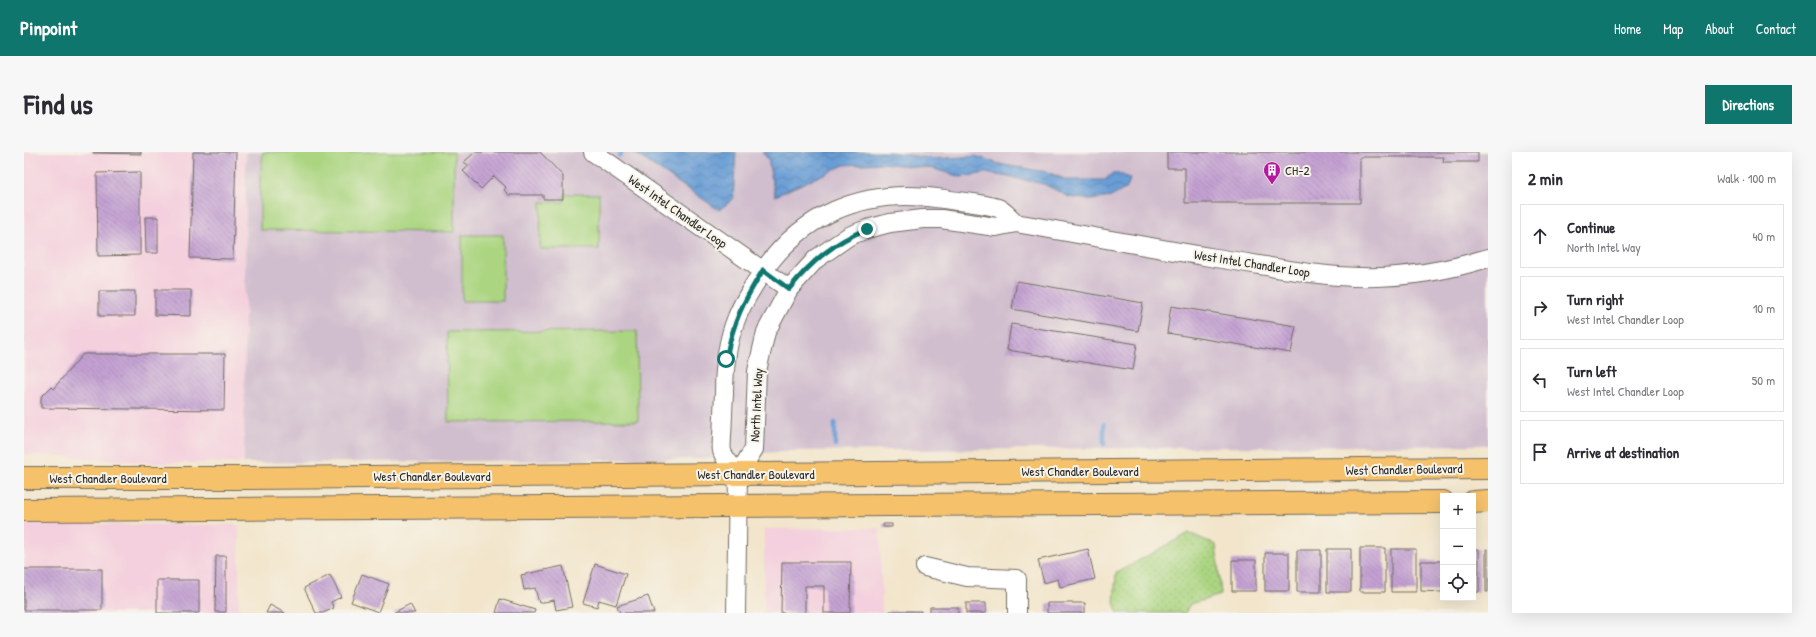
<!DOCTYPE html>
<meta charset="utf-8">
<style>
:root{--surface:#fff;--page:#f7f7f7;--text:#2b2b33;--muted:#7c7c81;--line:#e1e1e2;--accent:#0f766e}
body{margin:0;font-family:"Patrick Hand",sans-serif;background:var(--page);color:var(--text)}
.controls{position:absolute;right:12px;bottom:12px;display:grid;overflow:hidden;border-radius:0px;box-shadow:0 4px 16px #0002}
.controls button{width:36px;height:36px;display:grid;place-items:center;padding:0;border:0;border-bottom:1px solid var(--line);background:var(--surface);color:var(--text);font:20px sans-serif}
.stop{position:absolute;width:12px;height:12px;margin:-9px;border:3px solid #0f766e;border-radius:50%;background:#fff}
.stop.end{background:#0f766e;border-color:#fff;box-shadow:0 1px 4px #0008}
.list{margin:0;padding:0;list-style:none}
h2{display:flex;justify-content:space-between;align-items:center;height:52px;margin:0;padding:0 16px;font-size:17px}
h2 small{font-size:13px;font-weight:400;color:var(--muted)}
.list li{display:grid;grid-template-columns:26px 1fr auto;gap:12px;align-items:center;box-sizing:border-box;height:64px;margin:0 8px 8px;padding:0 8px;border:1px solid var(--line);border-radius:0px}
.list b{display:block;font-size:15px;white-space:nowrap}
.list p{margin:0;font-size:13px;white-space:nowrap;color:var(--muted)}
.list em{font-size:13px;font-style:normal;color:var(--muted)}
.icon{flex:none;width:22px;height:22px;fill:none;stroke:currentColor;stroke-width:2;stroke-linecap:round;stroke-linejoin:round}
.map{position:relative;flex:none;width:1464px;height:461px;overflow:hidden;border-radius:0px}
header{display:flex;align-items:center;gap:24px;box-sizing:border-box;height:56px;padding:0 20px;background:var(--accent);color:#fff}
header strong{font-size:19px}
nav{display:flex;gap:22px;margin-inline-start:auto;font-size:14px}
.intro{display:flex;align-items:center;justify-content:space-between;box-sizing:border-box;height:96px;padding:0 24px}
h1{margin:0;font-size:28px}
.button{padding:10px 18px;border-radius:0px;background:var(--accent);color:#fff;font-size:14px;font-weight:700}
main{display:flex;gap:24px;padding:0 24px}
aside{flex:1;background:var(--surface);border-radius:0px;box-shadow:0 4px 16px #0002}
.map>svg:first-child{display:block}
.built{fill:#f4cfdd}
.industrial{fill:#d0bdcd}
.grass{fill:url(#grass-dots);stroke:#6b8056}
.pitch{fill:#abd581;stroke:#6b8056}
.water{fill:url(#water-waves);stroke:#4a6480}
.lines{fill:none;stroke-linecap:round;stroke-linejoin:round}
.stream{stroke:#699dd5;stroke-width:4.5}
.building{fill:url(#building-back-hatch)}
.minor-casing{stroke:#716c63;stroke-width:20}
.major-casing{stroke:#716c63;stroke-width:24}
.minor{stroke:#fff;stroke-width:18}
.major{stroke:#f5c16b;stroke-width:22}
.route{stroke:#0f766e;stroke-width:5}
.labels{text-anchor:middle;stroke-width:4;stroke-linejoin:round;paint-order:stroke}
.poi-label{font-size:13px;fill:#2b2b2b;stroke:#f7f3e8;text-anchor:start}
.street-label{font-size:13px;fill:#2b2b2b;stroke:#f7f3e8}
</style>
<header>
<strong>Pinpoint</strong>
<nav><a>Home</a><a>Map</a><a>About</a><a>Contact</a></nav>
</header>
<div class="intro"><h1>Find us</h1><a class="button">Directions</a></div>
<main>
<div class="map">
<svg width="1464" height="461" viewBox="0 0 1464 461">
<defs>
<pattern id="grass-dots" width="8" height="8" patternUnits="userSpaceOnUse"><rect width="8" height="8" fill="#abd581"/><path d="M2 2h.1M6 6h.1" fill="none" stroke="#93b770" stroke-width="1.8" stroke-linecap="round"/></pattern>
<pattern id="water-waves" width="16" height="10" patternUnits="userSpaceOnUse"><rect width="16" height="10" fill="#699dd5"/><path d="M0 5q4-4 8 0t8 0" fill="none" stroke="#5780ad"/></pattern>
<pattern id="building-back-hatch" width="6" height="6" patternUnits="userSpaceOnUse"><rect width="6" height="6" fill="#c4a1d3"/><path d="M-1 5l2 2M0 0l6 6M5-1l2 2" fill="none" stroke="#9f83ab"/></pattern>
</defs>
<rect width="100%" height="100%" fill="#f7f3e8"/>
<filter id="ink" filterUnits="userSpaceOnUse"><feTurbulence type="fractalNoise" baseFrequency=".025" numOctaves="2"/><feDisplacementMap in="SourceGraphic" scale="8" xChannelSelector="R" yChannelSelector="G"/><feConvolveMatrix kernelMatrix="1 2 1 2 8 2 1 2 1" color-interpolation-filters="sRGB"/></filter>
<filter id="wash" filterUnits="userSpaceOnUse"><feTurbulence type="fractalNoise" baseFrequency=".012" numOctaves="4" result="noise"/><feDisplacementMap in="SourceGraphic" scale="16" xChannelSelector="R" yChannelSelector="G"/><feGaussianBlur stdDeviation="0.9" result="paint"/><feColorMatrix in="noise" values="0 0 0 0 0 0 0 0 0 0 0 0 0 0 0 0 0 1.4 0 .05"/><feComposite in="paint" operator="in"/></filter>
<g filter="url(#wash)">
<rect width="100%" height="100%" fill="#f2e5cb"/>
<path class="built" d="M 0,0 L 222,0 L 220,311 L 132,311 L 18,303 L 0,303 Z
M 0,372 L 215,373 L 215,461 L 0,461 Z
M 856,376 L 858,461 L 740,461 L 740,377 Z"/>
<path class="industrial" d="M 222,0 L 1464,0 L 1464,293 L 765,299 L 670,307 L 220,311 Z"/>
<path class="grass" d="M 1165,381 L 1192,393 L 1197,443 L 1166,452 L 1161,461 L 1094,461 L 1090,451 L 1092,421 Z"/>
<path class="pitch" d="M 239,0 L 430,0 L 430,80 L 236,78 L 236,26 Z
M 540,42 L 575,42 L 575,97 L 516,97 L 517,50 L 540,50 Z
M 438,83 L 479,83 L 479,149 L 438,149 Z
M 613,179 L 614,269 L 424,270 L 423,180 Z"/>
<path class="water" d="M 609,0 L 712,0 L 709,47 L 695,58 Z
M 738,0 L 866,0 L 911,7 L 952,4 L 975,12 L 1023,20 L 1043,28 L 1081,28 L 1088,21 L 1095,21 L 1106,27 L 1103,36 L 1087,45 L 1067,48 L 1045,45 L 1020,32 L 979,24 L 962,21 L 937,25 L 910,17 L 859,11 L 820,13 L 751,44 L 744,7 Z"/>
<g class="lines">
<path class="stream" d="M 595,4 L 598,0
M 811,271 L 811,293
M 1080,272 L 1080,292"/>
</g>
<g id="blocks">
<path class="building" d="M 69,0 L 117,0 L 117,2 L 69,1 Z
M 169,0 L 212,0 L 209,107 L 166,106 Z
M 451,0 L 516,0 L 539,24 L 539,47 L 519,47 L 519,43 L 485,43 L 480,38 L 482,35 L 470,24 L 457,37 L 439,19 L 445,14 L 440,10 Z
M 1143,0 L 1454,0 L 1454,10 L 1419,10 L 1420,5 L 1336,5 L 1336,51 L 1161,51 L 1161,16 L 1143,16 Z
M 116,20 L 116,103 L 74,104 L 73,21 Z
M 121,65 L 134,65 L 134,101 L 122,101 Z
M 993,129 L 1119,151 L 1114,179 L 988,157 Z
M 131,138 L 167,138 L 167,164 L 131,163 Z
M 75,139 L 111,139 L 111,164 L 75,164 Z
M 1147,154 L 1272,174 L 1267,201 L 1143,181 Z
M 987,172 L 1113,192 L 1109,218 L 983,198 Z
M 59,202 L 201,202 L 200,258 L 17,256 L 17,245 L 27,235 L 29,237 Z
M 859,372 L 868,372 L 868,375 L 859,375 Z
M 1336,396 L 1361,396 L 1361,440 L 1336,440 Z
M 1064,397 L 1071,427 L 1036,435 L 1034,427 L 1020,431 L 1014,408 Z
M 1303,397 L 1327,397 L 1327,440 L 1303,440 Z
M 1367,397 L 1392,397 L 1392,440 L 1367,440 Z
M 1449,397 L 1455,397 L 1455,440 L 1449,440 Z
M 1462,397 L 1464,397 L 1464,440 L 1462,440 Z
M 1273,398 L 1297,398 L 1297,440 L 1273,440 Z
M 1241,401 L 1265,401 L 1265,439 L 1241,439 Z
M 192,404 L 202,404 L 202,460 L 191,460 Z
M 1208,408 L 1232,408 L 1232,439 L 1208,439 Z
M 1397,409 L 1419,409 L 1419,440 L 1397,439 Z
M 758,410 L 827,410 L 826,461 L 800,461 L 800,434 L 781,434 L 781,461 L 757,461 Z
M 571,412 L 602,422 L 592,453 L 575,448 L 573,455 L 559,451 Z
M 539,414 L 548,455 L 532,458 L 530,448 L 515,451 L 511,436 L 500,438 L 497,423 Z
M 0,417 L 78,417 L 78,458 L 0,458 Z
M 338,422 L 365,432 L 354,460 L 327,450 Z
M 306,423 L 317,445 L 307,450 L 310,456 L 299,461 L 292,461 L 280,436 Z
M 133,428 L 175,428 L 175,461 L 133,461 Z
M 624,444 L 630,461 L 596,461 L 593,454 Z
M 476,447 L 511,458 L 510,461 L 472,461 Z
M 942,451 L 962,451 L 962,461 L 942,461 Z
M 1023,451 L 1061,451 L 1061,461 L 1023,461 Z
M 386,452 L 391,461 L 369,461 Z
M 246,453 L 261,461 L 242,461 Z
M 906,455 L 934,455 L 934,461 L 906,461 Z
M 865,459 L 897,459 L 897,461 L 865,461 Z"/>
</g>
</g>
<g filter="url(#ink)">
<use href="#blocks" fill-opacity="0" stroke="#716c63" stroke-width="1"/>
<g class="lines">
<g class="minor-casing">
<path id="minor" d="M 569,0 L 765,137
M 714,322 L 730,297 L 733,219 L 742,180 L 765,137 L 792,107 L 825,84 L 843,77 L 866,71 L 899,67 L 917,67 L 972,75 L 992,71 C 1059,83 1125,95 1192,106 C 1233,112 1274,121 1315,124 C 1364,128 1416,121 1464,106
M 714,322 C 709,315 700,307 698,299 C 697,295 698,289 698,284 C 699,270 699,256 700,242 C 700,216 703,189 713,165 C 717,154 724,143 730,133 C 773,62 839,34 920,47 C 937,50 959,51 974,56 C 980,58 987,67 992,71
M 901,415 L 943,425 L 993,427 L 993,461
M 712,461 L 714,322"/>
</g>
<g class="major-casing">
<path id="major" d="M 0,326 L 226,326 L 1464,316
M 1449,350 L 1464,349
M 0,358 L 1419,350"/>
</g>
<use href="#minor" class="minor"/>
<use href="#major" class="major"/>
</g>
</g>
<g class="lines" filter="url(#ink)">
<path class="route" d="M 702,207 C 709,170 719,150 739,118 L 765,137 C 787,110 810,90 843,77"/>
</g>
<defs>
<g id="building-pin" transform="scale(0.9)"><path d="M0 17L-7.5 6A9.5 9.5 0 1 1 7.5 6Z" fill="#b5179e" stroke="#f7f3e8"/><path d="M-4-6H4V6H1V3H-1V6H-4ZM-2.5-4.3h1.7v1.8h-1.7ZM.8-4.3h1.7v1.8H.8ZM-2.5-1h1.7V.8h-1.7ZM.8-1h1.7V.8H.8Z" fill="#fff"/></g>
</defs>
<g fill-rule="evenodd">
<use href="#building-pin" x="1248" y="18"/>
</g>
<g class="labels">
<g class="poi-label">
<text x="1261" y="23">CH-2</text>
</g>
<g class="street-label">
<text transform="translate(654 59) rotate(35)" y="5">West Intel Chandler Loop</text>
<text transform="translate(1228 111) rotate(9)" y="5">West Intel Chandler Loop</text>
<text transform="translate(732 253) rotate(-87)" y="5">North Intel Way</text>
<text transform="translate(1380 317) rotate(-1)" y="5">West Chandler Boulevard</text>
<text x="1056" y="324">West Chandler Boulevard</text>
<text x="732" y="327">West Chandler Boulevard</text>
<text x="408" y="329">West Chandler Boulevard</text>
<text x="84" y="331">West Chandler Boulevard</text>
</g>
</g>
</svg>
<div class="controls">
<button>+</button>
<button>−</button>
<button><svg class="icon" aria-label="locate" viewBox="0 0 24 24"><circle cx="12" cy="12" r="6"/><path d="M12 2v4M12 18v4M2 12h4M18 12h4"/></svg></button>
</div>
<div class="stop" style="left:702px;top:207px"></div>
<div class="stop end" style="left:843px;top:77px"></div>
</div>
<aside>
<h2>2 min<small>Walk · 100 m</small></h2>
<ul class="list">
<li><svg class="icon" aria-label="ahead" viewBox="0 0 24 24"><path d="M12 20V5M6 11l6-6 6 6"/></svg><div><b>Continue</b><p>North Intel Way</p></div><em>40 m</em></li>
<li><svg class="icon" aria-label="right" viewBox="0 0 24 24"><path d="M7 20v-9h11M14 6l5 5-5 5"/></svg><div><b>Turn right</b><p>West Intel Chandler Loop</p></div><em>10 m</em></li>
<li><svg class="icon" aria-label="left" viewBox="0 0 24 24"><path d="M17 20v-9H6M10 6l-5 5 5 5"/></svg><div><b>Turn left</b><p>West Intel Chandler Loop</p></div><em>50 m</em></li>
<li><svg class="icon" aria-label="arrive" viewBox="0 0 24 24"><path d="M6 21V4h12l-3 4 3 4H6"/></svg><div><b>Arrive at destination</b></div></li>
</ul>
</aside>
</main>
